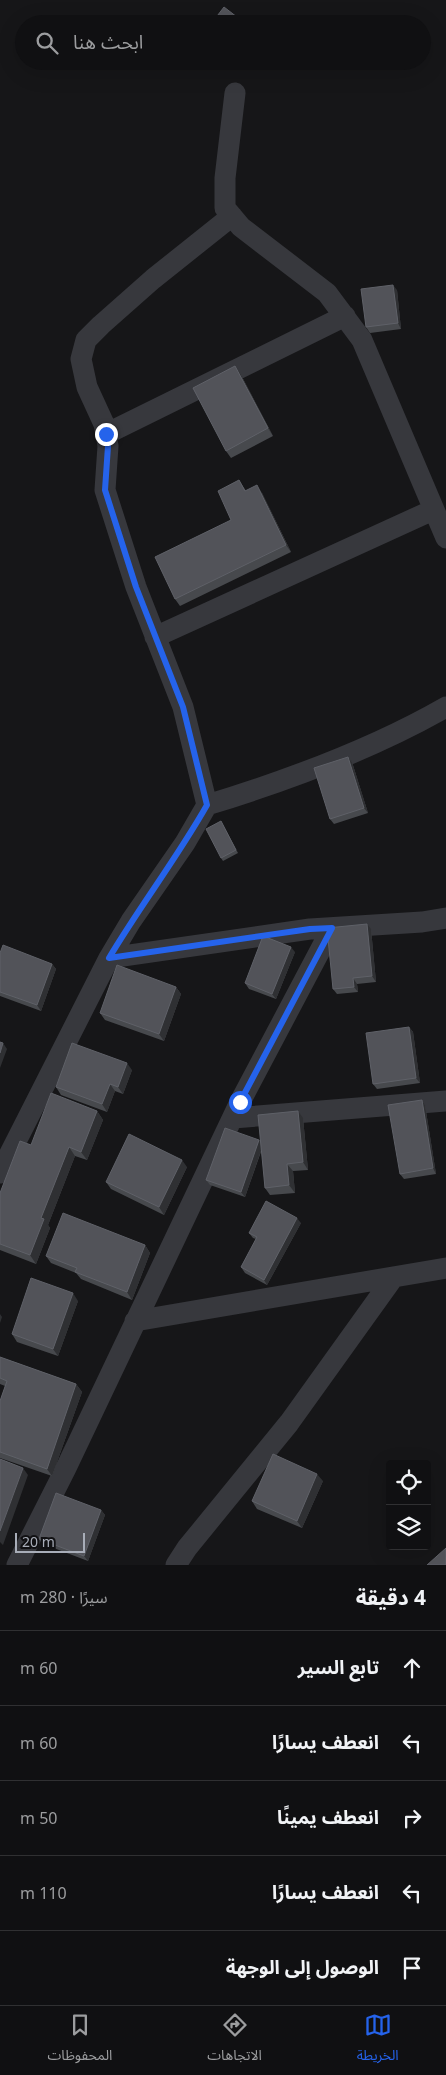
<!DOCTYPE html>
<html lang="ar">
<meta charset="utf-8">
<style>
:root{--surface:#101012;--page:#19191b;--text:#f1f3f6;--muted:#9c9d9f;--line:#303032;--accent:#2563eb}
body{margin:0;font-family:"Noto Sans","Noto Sans Arabic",sans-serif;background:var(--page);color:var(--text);direction:rtl}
.controls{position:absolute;right:15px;bottom:15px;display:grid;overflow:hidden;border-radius:5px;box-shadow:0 5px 20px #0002}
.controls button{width:45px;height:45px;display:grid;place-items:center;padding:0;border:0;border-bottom:1px solid var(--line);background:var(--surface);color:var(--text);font:25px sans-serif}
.scale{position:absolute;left:15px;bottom:12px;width:70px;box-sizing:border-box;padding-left:5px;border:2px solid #a8adb8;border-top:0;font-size:14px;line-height:18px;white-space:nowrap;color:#a8adb8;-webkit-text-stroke:4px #111113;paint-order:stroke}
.stop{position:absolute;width:15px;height:15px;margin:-11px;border:4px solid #2563eb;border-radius:50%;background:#fff}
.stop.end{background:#2563eb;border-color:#fff;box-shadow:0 1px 5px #0008}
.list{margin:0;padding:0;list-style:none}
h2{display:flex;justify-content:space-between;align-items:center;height:65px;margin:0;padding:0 20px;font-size:21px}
h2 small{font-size:16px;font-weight:400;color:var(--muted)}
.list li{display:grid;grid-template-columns:32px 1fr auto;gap:15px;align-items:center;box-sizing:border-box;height:75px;padding:0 20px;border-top:1px solid var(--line)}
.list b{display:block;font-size:19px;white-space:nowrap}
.list em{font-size:16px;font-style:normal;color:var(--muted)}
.icon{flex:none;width:28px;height:28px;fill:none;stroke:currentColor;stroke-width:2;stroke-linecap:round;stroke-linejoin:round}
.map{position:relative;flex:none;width:446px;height:1565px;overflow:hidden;direction:ltr}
.search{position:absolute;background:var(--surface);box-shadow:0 5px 20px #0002;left:15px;right:15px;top:15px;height:55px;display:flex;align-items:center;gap:12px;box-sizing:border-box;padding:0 18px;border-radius:28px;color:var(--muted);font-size:19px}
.sheet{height:440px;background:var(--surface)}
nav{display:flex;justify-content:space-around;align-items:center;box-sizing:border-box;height:70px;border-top:1px solid var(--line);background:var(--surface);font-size:14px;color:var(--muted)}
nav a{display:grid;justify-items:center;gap:2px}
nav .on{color:var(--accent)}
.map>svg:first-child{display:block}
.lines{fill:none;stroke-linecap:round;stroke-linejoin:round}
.minor{stroke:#37383d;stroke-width:21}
.wall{fill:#47494d}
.shaded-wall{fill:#2f3033}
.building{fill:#525359;stroke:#5f6168}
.route{stroke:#2563eb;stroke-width:6}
</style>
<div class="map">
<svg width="446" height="1565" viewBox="0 0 446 1565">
<rect width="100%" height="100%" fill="#161618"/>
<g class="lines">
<path class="minor" d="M 235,93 L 225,178 L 225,208 L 241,227 L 327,293 L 362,340 L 446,538
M 106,434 L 345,316
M 155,637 L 433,510
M 207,805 L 183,707 L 136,587 L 105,490 L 108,446 L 106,434 L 104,424 L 87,387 L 81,359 L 86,340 L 101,325 L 153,279 L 232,216
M 109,958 L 310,929 L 422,922 L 446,918
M 233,1118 L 446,1101
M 0,1173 L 109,958 L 131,921 L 185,843 L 207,805 C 289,780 371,750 446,707
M 135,1321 L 446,1268
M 17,1565 L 66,1468 L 240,1102 L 332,928
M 176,1565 L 187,1548 L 289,1423 L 393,1278"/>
</g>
<path class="wall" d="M 397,290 L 401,329 L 370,333 L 366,327 Z
M 235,366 L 240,373 L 273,436 L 231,458 L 226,451 Z
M 239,480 L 246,491 L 262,493 L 291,552 L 180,606 L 175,599 L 231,520 Z
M 348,757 L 352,762 L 368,813 L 334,824 L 330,819 Z
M 221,821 L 238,853 L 223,861 L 221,858 Z
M 371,929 L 376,982 L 357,984 L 358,992 L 337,994 L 333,989 Z
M 295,952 L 276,999 L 249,989 L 245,983 Z
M 0,953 L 52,964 L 56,969 L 41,1011 L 0,996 Z
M 176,987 L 181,994 L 164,1041 L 105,1020 L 100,1013 Z
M 409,1027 L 413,1032 L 420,1083 L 377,1089 L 373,1084 Z
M 132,1070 L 123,1094 L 115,1091 L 107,1112 L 61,1095 L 56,1087 Z
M 422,1100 L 425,1105 L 436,1174 L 404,1179 L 400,1174 Z
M 97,1111 L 103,1120 L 87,1160 L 75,1156 L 48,1225 L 50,1228 L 36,1264 L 0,1250 L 0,1193 L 31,1145 Z
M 303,1118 L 308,1170 L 293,1171 L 295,1193 L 270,1195 L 265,1188 L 262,1149 L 245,1197 L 210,1185 L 206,1180 L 259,1140 L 261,1142 Z
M 187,1167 L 164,1215 L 111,1189 L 106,1182 Z
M 301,1223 L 267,1285 L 245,1273 L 241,1267 L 256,1239 L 253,1238 L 249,1233 Z
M 145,1245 L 150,1253 L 132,1300 L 81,1279 L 76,1273 L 51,1263 L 46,1256 Z
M 78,1301 L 58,1356 L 17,1342 L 12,1334 Z
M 0,1357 L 76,1384 L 82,1392 L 52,1476 L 0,1458 L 0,1401 L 5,1386 L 0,1384 Z
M 323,1481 L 302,1528 L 257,1509 L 252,1501 Z
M 101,1510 L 105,1515 L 88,1561 L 43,1544 L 39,1539 Z"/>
<path class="shaded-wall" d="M 229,61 L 236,61 L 232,66 Z
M 393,285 L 397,290 L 401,329 L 398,323 Z
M 235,366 L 240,373 L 273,436 L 268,428 Z
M 257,485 L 262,493 L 291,552 L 286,545 Z
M 348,757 L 352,762 L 368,813 L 364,808 Z
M 367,924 L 371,929 L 376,982 L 372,976 Z
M 291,947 L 295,952 L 276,999 L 272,994 Z
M 52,964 L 56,969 L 41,1011 L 37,1005 Z
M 353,978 L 357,984 L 358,992 L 354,987 Z
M 176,987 L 181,994 L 164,1041 L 159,1034 Z
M 409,1027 L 413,1032 L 420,1083 L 416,1078 Z
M 3,1043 L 7,1049 L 0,1068 L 0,1053 Z
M 127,1063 L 132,1070 L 123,1094 L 118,1087 Z
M 110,1084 L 115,1091 L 107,1112 L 102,1104 Z
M 422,1100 L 425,1105 L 436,1174 L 433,1168 Z
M 97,1111 L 103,1120 L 87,1160 L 81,1152 Z
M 298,1111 L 303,1118 L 308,1170 L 303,1162 Z
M 259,1140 L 263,1145 L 245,1197 L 241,1192 Z
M 69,1147 L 75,1156 L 48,1225 L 50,1228 L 36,1264 L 30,1255 L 41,1218 Z
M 182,1160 L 187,1167 L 164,1215 L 159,1207 Z
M 287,1164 L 293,1171 L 295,1193 L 289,1185 Z
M 297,1218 L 301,1223 L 267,1285 L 264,1280 Z
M 145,1245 L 150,1253 L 132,1300 L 127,1292 Z
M 73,1293 L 78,1301 L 58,1356 L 53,1349 Z
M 0,1314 L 2,1317 L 0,1323 Z
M 76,1384 L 82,1392 L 52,1476 L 47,1469 Z
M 23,1468 L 28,1475 L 3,1545 L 0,1542 L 0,1531 Z
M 317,1474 L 323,1481 L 302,1528 L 297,1521 Z
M 101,1510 L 105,1515 L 88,1561 L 84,1556 Z"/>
<path class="building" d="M 224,7 L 246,24 L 211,24 Z
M 393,285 L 398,323 L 366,327 L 361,289 Z
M 235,366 L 268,428 L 226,451 L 193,388 Z
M 239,480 L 245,491 L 257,485 L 286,545 L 175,599 L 155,557 L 231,520 L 218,491 Z
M 348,757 L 364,808 L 330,819 L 314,768 Z
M 221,821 L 236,850 L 221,858 L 206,829 Z
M 367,924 L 372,976 L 353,978 L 354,987 L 333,989 L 327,928 Z
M 263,936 L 291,947 L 272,994 L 245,983 Z
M 3,945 L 52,964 L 37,1005 L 0,992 L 0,953 Z
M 117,965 L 176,987 L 159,1034 L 100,1013 Z
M 409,1027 L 416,1078 L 373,1084 L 366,1033 Z
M 0,1042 L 3,1043 L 0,1053 Z
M 72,1043 L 127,1063 L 118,1087 L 110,1084 L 102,1104 L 56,1087 Z
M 51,1093 L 97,1111 L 81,1152 L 69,1147 L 41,1218 L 44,1219 L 30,1255 L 0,1244 L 0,1193 L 20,1141 L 31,1145 Z
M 422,1100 L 433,1168 L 400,1174 L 388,1105 Z
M 298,1111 L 303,1162 L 287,1164 L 289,1185 L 265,1188 L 258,1115 Z
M 225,1128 L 259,1140 L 241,1192 L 206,1180 Z
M 129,1134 L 182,1160 L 159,1207 L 106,1182 Z
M 266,1201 L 297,1218 L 264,1280 L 241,1267 L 257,1237 L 249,1233 Z
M 63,1213 L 145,1245 L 127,1292 L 75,1272 L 77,1268 L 46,1256 Z
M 31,1278 L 73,1293 L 53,1349 L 12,1334 Z
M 0,1357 L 76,1384 L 47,1469 L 0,1452 L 0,1401 L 7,1381 L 0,1378 Z
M 273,1454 L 317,1474 L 297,1521 L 252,1501 Z
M 0,1459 L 23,1468 L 0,1531 Z
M 56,1493 L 101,1510 L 84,1556 L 39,1539 Z
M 446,1548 L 446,1565 L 427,1565 Z"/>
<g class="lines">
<path class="route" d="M 106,434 L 108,446 L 105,490 L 136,587 L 183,707 L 207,805 C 177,858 140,906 109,958 L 310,929 L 332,928 L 240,1102"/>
</g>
</svg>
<div class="controls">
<button><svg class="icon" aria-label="locate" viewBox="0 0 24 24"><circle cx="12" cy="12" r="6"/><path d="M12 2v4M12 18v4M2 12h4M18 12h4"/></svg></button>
<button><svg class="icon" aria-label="layers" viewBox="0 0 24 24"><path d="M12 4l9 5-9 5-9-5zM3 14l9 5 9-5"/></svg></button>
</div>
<div class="scale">20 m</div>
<div class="stop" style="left:240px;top:1102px"></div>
<div class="stop end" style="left:106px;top:434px"></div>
<div class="search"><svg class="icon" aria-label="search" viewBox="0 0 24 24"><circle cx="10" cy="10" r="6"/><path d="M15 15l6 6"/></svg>ابحث هنا</div>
</div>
<section class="sheet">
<h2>4 دقيقة<small>سيرًا · 280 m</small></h2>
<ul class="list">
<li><svg class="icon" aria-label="ahead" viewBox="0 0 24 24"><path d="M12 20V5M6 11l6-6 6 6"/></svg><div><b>تابع السير</b></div><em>60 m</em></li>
<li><svg class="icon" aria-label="left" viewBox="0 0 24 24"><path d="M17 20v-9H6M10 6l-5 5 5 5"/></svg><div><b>انعطف يسارًا</b></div><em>60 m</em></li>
<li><svg class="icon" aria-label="right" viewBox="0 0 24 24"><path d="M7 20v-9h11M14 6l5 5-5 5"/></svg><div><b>انعطف يمينًا</b></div><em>50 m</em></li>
<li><svg class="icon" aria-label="left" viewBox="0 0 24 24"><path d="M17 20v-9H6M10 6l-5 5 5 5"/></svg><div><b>انعطف يسارًا</b></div><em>110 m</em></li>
<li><svg class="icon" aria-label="arrive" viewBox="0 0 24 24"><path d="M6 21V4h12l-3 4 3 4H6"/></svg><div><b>الوصول إلى الوجهة</b></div></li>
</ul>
</section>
<nav>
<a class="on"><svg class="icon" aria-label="map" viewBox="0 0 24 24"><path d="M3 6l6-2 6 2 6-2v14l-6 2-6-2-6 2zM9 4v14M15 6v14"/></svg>الخريطة</a>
<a><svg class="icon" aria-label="directions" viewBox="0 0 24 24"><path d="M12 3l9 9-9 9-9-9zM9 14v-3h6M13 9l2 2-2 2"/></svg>الاتجاهات</a>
<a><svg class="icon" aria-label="saved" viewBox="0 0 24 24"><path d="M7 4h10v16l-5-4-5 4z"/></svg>المحفوظات</a>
</nav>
